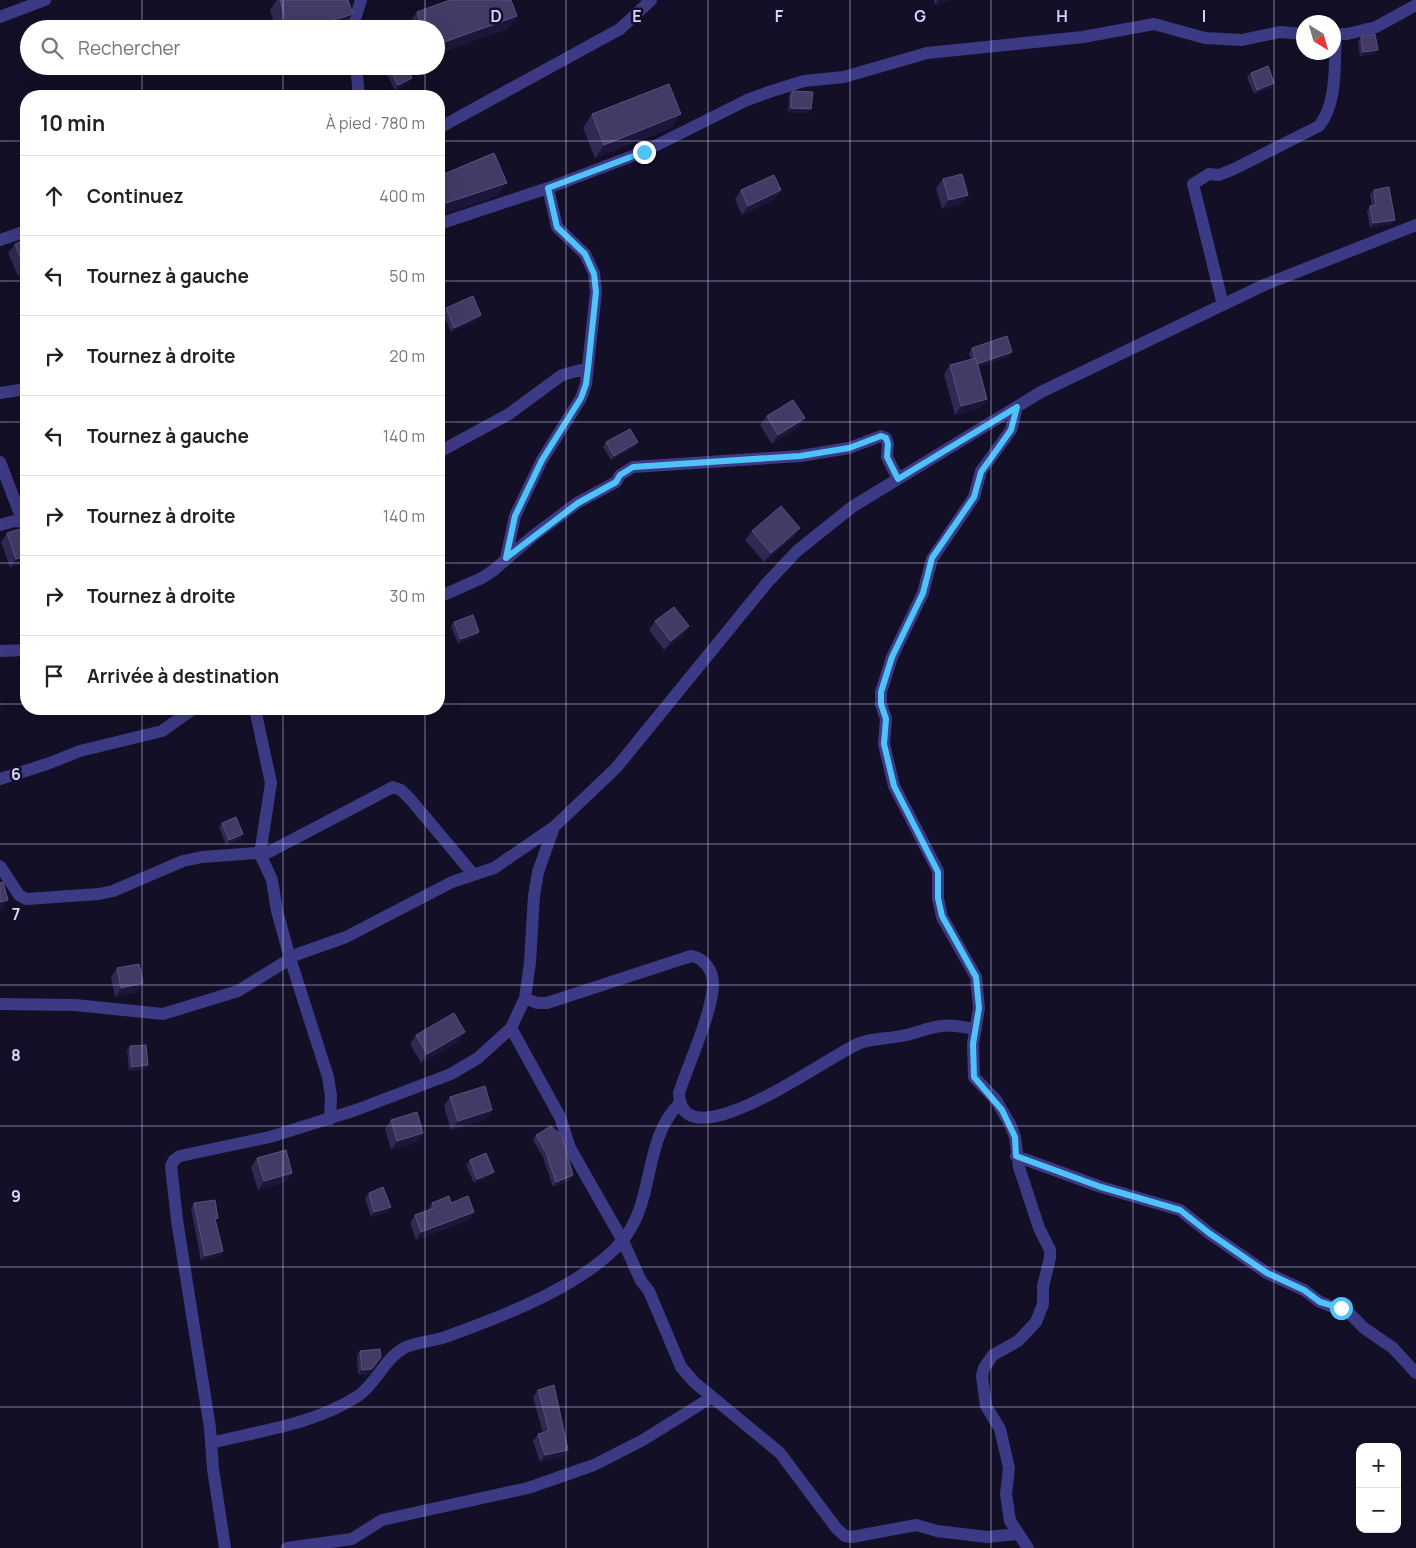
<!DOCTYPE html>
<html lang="fr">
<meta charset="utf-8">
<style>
:root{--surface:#fff;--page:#f6f6f6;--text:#222;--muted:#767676;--line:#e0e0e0}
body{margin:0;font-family:Manrope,sans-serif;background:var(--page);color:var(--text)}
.controls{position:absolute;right:15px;bottom:15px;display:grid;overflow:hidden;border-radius:10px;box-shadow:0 5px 20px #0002}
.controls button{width:45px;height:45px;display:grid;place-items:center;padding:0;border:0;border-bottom:1px solid var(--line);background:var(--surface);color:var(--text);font:25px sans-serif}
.compass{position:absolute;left:1296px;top:15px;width:45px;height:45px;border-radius:50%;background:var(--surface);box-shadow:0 5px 20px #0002;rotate:143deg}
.stop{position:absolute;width:15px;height:15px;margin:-11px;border:4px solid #4fc3f7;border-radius:50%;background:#fff}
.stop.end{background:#4fc3f7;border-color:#fff;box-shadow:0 1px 5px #0008}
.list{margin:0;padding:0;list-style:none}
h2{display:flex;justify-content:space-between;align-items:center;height:65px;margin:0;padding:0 20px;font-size:21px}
h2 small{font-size:16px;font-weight:400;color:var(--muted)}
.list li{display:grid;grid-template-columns:32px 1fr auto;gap:15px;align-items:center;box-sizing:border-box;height:80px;padding:0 20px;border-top:1px solid var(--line)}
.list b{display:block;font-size:19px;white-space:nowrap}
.list em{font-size:16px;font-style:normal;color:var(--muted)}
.icon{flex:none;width:28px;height:28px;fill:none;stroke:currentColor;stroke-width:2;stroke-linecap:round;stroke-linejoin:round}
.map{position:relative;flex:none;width:1416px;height:1548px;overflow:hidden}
.search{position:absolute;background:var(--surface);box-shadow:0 5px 20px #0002;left:20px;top:20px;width:425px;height:55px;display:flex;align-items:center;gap:12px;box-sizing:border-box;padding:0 18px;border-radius:28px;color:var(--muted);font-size:19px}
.panel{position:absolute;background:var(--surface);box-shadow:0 5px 20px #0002;left:20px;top:90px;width:425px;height:625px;border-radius:20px}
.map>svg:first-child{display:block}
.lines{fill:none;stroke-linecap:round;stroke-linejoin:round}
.street{stroke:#3d3a85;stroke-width:12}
.wall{fill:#312854}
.shaded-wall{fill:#1d163a}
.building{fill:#433a66;stroke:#5a527e}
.route{stroke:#4fc3f7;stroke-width:6}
.grid{fill:none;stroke:#d9d4ff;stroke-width:1;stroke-opacity:0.55}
.grid-label{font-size:16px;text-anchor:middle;font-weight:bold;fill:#d9d4ff;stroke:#130f26;stroke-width:5;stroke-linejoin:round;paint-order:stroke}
</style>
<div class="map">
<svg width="1416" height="1548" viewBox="0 0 1416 1548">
<rect width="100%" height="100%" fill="#130f26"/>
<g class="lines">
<path class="street" d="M 0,17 L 45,0
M 352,29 L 361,0
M 1334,34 L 1347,34 L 1376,27 L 1416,5
M 356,66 L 359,96
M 439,128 L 620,29 L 651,0
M 439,224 L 548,188 L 643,152 L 747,100 L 769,92 L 804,81 L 844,77 L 927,53 L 1083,37 L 1154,24 L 1205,38 L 1242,40 L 1280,32 L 1304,34
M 0,240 L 26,231
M 1223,305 L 1193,184 L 1209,174 L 1219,175 L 1234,169 L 1319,126 C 1338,103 1334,63 1336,34
M 0,393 L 26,389
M 1017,407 L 1011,430 L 981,471 L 974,497 L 932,559 L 923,593 L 892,657 L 881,692 L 881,704 L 886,719 L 884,744 L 894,786 L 938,871 L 938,898 L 942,917 L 976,977 L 979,1008 L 973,1044 L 974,1077 L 996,1100 L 1010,1124 L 1015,1137 L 1019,1167 L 1039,1228 L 1050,1250 L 1050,1258 L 1043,1286 L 1043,1304 L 1036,1322 L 1018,1341 L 993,1355 L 984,1368 L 982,1376 L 986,1406 L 1000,1429 L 1009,1468 L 1006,1494 L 1010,1521 L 1028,1548
M 439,452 L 509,414 L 562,375 L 588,368
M 0,462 L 23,522
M 0,525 L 14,521 L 26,522
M 506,558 L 515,516 L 542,460 L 581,398 L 586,384 L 596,292 L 594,273 L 585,254 L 557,227 L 548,188
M 439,597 L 482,578 L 494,570 L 533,536 L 577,503 L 616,482 L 620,475 L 633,467 L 800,456 L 849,448 L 881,436 L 886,438 L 888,444 L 887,457 L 898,479
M 0,651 L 26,650
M 255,709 L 271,783 L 260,854 L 272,880 L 277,911 L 290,958 L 328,1077 L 331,1096 L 330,1119
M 0,779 L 47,764 L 80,751 L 162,731 L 193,709
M 0,866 L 19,895 L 26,899 L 99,894 L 113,891 L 183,861 L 202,857 L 269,852 L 393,787 L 401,790 L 411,800 L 473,874
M 525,998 L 537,1003 L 547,1003 L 691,956 C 704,958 713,970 713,984 C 713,1011 688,1065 679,1093 C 681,1167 834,1052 860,1043 C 874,1038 887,1039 901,1036 C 915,1034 928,1027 942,1026 C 952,1024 965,1028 976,1029
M 0,1004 L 75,1005 L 163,1014 L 238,991 L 298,954 L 346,937 L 452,882 L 494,868 L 554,827 L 616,768 L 766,584 L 797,551 L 852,507 L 1041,392 L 1264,285 L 1416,225
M 511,1028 L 560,1117 L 570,1148 L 623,1241 L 641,1281 L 649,1291 L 681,1367 L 694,1382 L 780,1453 L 837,1529 L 845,1536 L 852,1537 L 916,1525 L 937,1531 L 987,1537 L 1019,1534
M 1016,1156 L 1101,1187 L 1180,1210 L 1209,1233 L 1267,1273 L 1304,1290 L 1320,1302 L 1349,1313 L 1364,1328 L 1393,1348 L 1416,1373
M 211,1443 C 259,1431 315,1424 358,1396 C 377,1383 384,1359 404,1348 C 417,1341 434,1342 448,1336 C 501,1317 585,1285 622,1241 C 656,1201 642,1141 679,1104
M 225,1548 L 213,1469 L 210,1428 L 177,1220 L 171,1166 L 174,1160 L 180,1156 L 270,1137 L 356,1110 L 451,1074 L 478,1058 L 511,1028 L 525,998 L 530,962 L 534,896 L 538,872 L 554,827
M 287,1548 L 352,1539 L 382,1520 L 528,1488 L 594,1465 L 643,1440 L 712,1397"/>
</g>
<path class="wall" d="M 277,0 L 348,0 L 353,14 L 343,27 L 338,29 L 276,29 L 270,10 Z
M 934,0 L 950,0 L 935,5 Z
M 417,12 L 517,16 L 507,29 L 409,29 L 408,25 Z
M 1361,37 L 1374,54 L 1360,56 L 1358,41 Z
M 386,66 L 406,66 L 409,82 L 395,90 L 384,69 Z
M 1251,73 L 1274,83 L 1271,88 L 1254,94 L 1247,77 Z
M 792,91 L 811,109 L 808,113 L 788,112 L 789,95 Z
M 592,114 L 671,128 L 595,158 L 583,128 Z
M 943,179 L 968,195 L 961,204 L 942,209 L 936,188 Z
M 741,190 L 775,199 L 742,215 L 735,199 Z
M 1374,190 L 1395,220 L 1391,224 L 1370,228 L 1367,211 L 1370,206 L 1372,206 L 1370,194 Z
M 26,239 L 26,272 L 18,276 L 8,253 L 15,244 Z
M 446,308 L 481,315 L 477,320 L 451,332 L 442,313 Z
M 972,348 L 1012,352 L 1009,356 L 978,367 L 987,399 L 980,408 L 955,415 L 944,374 L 950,365 L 971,359 L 969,353 Z
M 767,416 L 805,418 L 798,427 L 772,444 L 760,425 Z
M 606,442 L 635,447 L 611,460 L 603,447 Z
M 752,531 L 794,537 L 764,562 L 745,540 Z
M 7,533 L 26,562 L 10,568 L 1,542 Z
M 655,621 L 689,626 L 683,635 L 664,650 L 649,630 Z
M 454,622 L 479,632 L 476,636 L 458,644 L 451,626 Z
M 222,823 L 243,834 L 240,839 L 226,845 L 219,827 Z
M 117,968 L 137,992 L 115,997 L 111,977 Z
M 465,1032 L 459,1041 L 421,1063 L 410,1044 L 416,1035 Z
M 130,1046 L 148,1065 L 145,1069 L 129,1071 L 127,1051 Z
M 450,1097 L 492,1110 L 486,1119 L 451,1130 L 444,1106 Z
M 391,1120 L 423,1133 L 417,1142 L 391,1150 L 385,1129 Z
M 536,1135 L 573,1175 L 570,1180 L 553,1187 L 543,1157 L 533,1140 Z
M 257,1158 L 286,1182 L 258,1190 L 251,1167 Z
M 470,1160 L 490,1176 L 474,1183 L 466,1165 Z
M 369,1193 L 388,1212 L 371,1217 L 365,1198 Z
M 194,1203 L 216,1221 L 223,1251 L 220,1256 L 201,1261 L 191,1208 Z
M 432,1203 L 451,1203 L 474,1212 L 469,1220 L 416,1240 L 410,1223 L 415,1215 L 427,1211 Z
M 360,1351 L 369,1374 L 358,1375 L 357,1355 Z
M 538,1390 L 563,1457 L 540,1462 L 533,1441 L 538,1434 L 543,1433 L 533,1397 Z"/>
<path class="shaded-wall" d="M 938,0 L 950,0 L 935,5 Z
M 353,14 L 343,27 L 338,29 L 305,29 Z
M 517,16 L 507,29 L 436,55 L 436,45 Z
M 1378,50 L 1374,54 L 1360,56 L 1363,52 Z
M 412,78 L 409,82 L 395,90 L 398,85 Z
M 1274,83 L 1271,88 L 1254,94 L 1257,90 Z
M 791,108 L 811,109 L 808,113 L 788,112 Z
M 681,114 L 671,128 L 595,158 L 604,145 Z
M 507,183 L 497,196 L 439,216 L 442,206 L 446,203 Z
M 781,190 L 775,199 L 742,215 L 748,206 Z
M 968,195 L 961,204 L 942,209 L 949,200 Z
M 1395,220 L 1391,224 L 1370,228 L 1373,223 Z
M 26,266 L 26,272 L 18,276 L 24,267 Z
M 481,315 L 477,320 L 451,332 L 454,328 Z
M 1012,352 L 1009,356 L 974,368 L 977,364 Z
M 987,399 L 980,408 L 955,415 L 961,406 Z
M 805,418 L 798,427 L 772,444 L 778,435 Z
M 638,442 L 635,447 L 611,460 L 614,456 Z
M 800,528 L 794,537 L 764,562 L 771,553 Z
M 26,556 L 26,562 L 10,568 L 16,559 Z
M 689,626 L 683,635 L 664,650 L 671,641 Z
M 479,632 L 476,636 L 458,644 L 461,639 Z
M 243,834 L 240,839 L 226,845 L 229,840 Z
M 8,900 L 2,909 L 0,909 L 0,902 Z
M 143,983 L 137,992 L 115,997 L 121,988 Z
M 465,1032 L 459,1041 L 421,1063 L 427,1054 Z
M 148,1065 L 145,1069 L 129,1071 L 132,1067 Z
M 492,1110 L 486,1119 L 451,1130 L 458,1121 Z
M 423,1133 L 417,1142 L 391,1150 L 397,1141 Z
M 494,1172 L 490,1176 L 474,1183 L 477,1179 Z
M 292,1173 L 286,1182 L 258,1190 L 264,1181 Z
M 573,1175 L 570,1180 L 553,1187 L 556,1182 Z
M 391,1207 L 388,1212 L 371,1217 L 374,1212 Z
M 474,1212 L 469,1220 L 416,1240 L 421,1232 Z
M 223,1251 L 220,1256 L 201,1261 L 205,1256 Z
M 381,1357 L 369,1374 L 358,1375 L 362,1370 Z
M 568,1450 L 563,1457 L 540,1462 L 545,1455 Z"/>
<path class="building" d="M 280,0 L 348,0 L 353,14 L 305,29 L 289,29 Z
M 450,0 L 511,0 L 517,16 L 436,45 L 436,29 L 423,29 L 417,12 Z
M 1375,34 L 1378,50 L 1363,52 L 1361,37 Z
M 388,66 L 406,66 L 412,78 L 398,85 Z
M 1268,66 L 1274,83 L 1257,90 L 1251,73 Z
M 669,84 L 681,114 L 604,145 L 592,114 Z
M 792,91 L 813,92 L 811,109 L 791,108 Z
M 494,153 L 507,183 L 446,203 L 442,206 L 440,213 L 439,211 L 439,176 Z
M 962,174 L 968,195 L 949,200 L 943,179 Z
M 774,175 L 781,190 L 748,206 L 741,190 Z
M 1389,187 L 1395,220 L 1373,223 L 1370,206 L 1376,205 L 1374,190 Z
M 26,239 L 26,266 L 24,267 L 15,244 Z
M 473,296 L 481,315 L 454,328 L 446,308 Z
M 1007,336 L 1012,352 L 977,364 L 972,348 Z
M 976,358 L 987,399 L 961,406 L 950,365 Z
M 793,400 L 805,418 L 778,435 L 767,416 Z
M 630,429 L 638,442 L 614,456 L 606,442 Z
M 781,506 L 800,528 L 771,553 L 752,531 Z
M 26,527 L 26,556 L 16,559 L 7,533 Z
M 674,607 L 689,626 L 671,641 L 655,621 Z
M 473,615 L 479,632 L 461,639 L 454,622 Z
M 236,817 L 243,834 L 229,840 L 222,823 Z
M 3,882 L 8,900 L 0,902 L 0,883 Z
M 139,964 L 143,983 L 121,988 L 117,968 Z
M 454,1013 L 465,1032 L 427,1054 L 416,1035 Z
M 146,1045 L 148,1065 L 132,1067 L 130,1046 Z
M 485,1086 L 492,1110 L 458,1121 L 450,1097 Z
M 417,1112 L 423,1133 L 397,1141 L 391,1120 Z
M 551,1126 L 562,1136 L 573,1175 L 556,1182 L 546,1152 L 536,1135 Z
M 286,1150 L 292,1173 L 264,1181 L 257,1158 Z
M 486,1153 L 494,1172 L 477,1179 L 470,1160 Z
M 383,1187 L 391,1207 L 374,1212 L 369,1193 Z
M 449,1196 L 451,1203 L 468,1196 L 474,1212 L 421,1232 L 415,1215 L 434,1208 L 432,1203 Z
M 215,1200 L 218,1218 L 215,1219 L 223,1251 L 205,1256 L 194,1203 Z
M 380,1349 L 381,1357 L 372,1369 L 362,1370 L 360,1351 Z
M 554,1385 L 568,1450 L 545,1455 L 538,1434 L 549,1431 L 538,1390 Z"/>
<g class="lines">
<path class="route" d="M 644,152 L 548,188 L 557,227 L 585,254 L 594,274 L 596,292 L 588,368 L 586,384 L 581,398 L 542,460 L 515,516 L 506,558 L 578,503 L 616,482 L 620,475 L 633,467 L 800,456 L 849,448 L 881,436 L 886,438 L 888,444 L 887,457 L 898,479 L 1017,407 L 1011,430 L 981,472 L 974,497 L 932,558 L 923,593 L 892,657 L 881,692 L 881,704 L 886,719 L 884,744 L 894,786 L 938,872 L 938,898 L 942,916 L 976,977 L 979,1008 L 973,1044 L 974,1077 L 1002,1110 L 1015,1137 L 1016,1156 L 1101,1187 L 1180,1210 L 1209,1233 L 1267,1273 L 1304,1290 L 1320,1302 L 1341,1308"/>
</g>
<path class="grid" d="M 142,0 L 142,29M 283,0 L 283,29M 425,0 L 425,29M 566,0 L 566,1548M 708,0 L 708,1548M 850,0 L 850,1548M 991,0 L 991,1548M 1133,0 L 1133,1548M 1274,0 L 1274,1548M 142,66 L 142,96M 283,66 L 283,96M 425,66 L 425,96M 0,141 L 26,141M 439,141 L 1416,141M 0,281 L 26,281M 439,281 L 1416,281M 0,422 L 26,422M 439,422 L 1416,422M 0,563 L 26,563M 439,563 L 1416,563M 0,704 L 26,704M 439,704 L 1416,704M 142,709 L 142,1548M 283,709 L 283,1548M 425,709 L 425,1548M 0,844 L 1416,844M 0,985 L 1416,985M 0,1126 L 1416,1126M 0,1267 L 1416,1267M 0,1407 L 1416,1407"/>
<g class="grid-label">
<text x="496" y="22">D</text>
<text x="637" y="22">E</text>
<text x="779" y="22">F</text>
<text x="920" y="22">G</text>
<text x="1062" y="22">H</text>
<text x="1204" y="22">I</text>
<text x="16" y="780">6</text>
<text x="16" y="920">7</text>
<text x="16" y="1061">8</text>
<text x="16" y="1202">9</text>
</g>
</svg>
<div class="controls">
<button>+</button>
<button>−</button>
</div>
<svg class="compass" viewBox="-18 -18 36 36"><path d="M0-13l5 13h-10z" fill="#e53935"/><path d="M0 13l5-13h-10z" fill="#767676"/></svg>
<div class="stop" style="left:1341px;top:1308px"></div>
<div class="stop end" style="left:644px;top:152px"></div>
<div class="search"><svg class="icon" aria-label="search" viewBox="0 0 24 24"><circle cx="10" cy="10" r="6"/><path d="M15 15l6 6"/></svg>Rechercher</div>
<section class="panel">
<h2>10 min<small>À pied · 780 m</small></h2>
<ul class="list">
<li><svg class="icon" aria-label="ahead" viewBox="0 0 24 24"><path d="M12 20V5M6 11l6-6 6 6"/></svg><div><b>Continuez</b></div><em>400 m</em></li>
<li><svg class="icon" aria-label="left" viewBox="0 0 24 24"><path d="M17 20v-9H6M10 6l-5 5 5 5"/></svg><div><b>Tournez à gauche</b></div><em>50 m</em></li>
<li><svg class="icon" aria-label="right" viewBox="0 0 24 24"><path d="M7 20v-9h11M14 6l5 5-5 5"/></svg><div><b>Tournez à droite</b></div><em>20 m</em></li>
<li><svg class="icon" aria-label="left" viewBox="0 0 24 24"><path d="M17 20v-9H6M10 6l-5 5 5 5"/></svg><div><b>Tournez à gauche</b></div><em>140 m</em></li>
<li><svg class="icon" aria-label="right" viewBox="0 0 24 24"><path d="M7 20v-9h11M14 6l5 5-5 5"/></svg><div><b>Tournez à droite</b></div><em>140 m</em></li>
<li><svg class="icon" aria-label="right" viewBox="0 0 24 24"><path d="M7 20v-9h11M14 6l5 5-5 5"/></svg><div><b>Tournez à droite</b></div><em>30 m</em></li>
<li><svg class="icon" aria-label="arrive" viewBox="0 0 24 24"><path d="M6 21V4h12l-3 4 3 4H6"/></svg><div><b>Arrivée à destination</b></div></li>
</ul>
</section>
</div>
